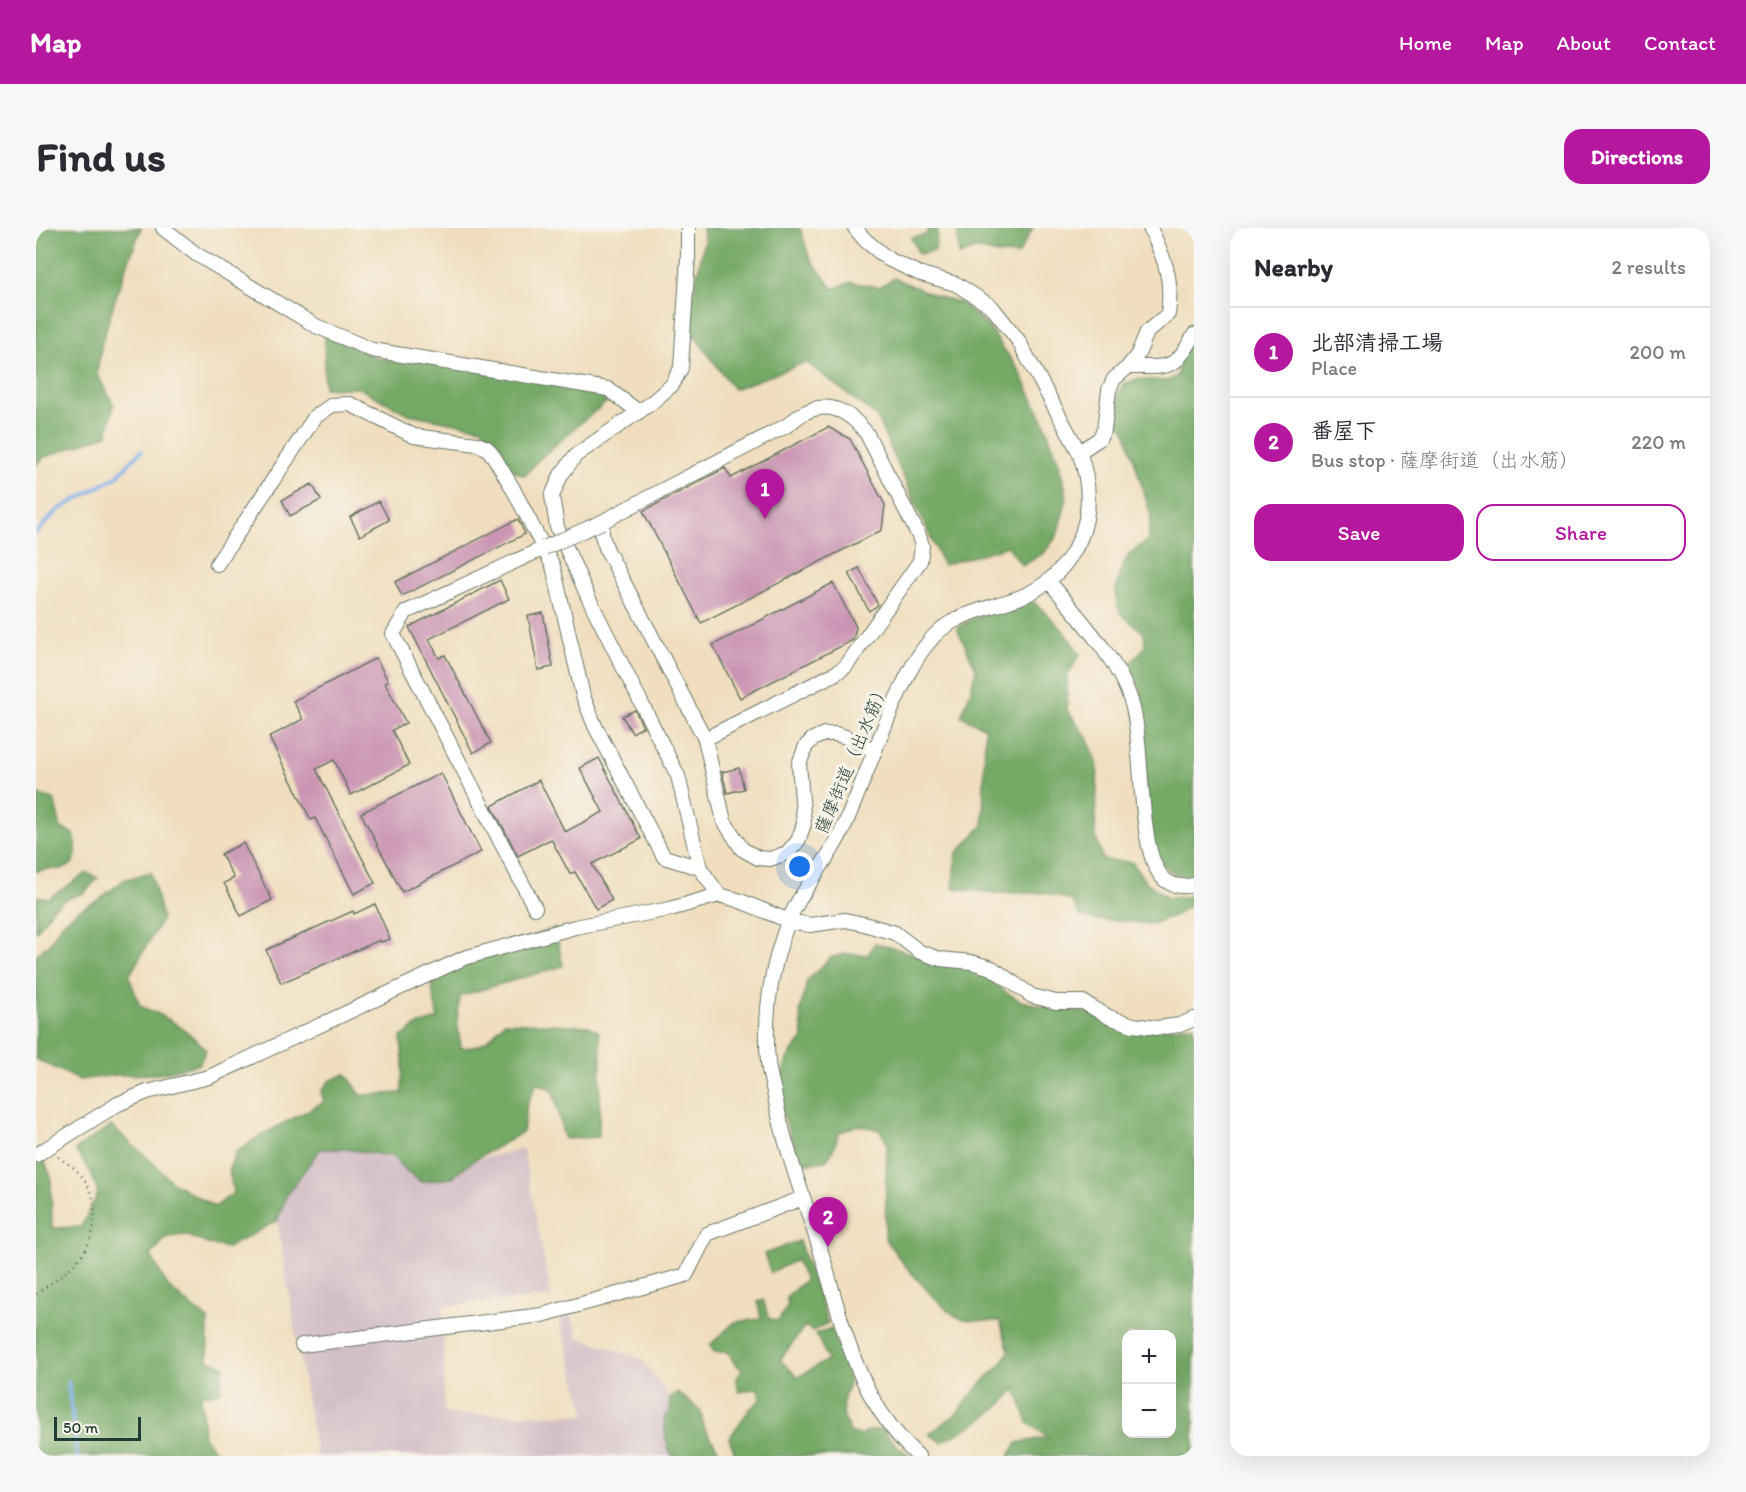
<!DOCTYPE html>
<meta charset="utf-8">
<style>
:root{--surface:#fff;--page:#f7f7f7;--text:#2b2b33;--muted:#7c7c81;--line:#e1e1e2;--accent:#b5179e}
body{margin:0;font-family:Itim,"Klee One",sans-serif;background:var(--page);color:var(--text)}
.controls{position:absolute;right:18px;bottom:18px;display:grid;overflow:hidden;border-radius:12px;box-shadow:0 6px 24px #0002}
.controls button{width:54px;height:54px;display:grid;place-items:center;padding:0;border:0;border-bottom:2px solid var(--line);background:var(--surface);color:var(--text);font:30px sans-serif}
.scale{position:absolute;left:18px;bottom:15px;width:87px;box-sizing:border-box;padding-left:6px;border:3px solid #1f3d34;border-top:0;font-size:16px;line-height:21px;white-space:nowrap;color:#1f3d34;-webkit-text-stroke:4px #f7f3e8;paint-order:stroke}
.you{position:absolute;left:764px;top:639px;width:21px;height:21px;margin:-15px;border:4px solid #fff;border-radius:50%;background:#1a73e8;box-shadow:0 0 0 9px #1a73e833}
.badge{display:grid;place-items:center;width:39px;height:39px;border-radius:50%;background:var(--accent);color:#fff;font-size:20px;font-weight:700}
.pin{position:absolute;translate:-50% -50px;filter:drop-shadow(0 2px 3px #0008)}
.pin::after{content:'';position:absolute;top:32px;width:21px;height:18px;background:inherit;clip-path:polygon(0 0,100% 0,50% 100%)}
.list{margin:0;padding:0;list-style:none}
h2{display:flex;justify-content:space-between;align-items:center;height:78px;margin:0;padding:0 24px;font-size:26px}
h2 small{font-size:20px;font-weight:400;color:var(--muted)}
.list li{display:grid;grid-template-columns:39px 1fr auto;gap:18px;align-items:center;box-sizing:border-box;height:90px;padding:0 24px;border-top:2px solid var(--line)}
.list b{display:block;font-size:22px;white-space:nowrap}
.list p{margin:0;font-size:20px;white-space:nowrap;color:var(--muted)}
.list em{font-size:20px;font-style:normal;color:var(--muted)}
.actions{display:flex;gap:12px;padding:18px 24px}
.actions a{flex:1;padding:14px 0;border:2px solid var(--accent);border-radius:18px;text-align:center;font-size:21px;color:var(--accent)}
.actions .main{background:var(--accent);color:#fff}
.map{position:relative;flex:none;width:1158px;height:1228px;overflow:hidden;border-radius:18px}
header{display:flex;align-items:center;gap:36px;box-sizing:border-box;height:84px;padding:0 30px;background:var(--accent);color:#fff}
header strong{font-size:28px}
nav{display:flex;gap:33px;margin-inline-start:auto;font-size:21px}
.intro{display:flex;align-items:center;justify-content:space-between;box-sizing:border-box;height:144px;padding:0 36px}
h1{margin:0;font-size:42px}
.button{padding:15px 27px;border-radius:18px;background:var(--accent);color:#fff;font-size:21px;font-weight:700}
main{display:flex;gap:36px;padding:0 36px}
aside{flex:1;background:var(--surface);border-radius:18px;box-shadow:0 6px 24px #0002}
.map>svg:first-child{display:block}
.industrial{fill:#d2bec5}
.forest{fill:#74a966;stroke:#4a734d;stroke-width:1.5;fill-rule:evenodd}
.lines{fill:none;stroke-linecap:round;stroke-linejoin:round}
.stream{stroke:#7eaee8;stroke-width:4}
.building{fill:#ca95b4}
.minor-casing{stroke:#687564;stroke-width:16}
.path{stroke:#687564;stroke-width:2;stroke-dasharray:1.5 4.5;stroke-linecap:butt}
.minor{stroke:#fff;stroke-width:14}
.minor-bridge-casing{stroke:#687564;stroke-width:16;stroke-linecap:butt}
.minor-bridge{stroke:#fff;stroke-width:14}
.labels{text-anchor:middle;stroke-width:6;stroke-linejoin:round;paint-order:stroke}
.street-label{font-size:18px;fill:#1f3d34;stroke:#f7f3e8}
</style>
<header>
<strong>Map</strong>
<nav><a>Home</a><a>Map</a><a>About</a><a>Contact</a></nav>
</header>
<div class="intro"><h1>Find us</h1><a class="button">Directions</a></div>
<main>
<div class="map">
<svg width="1158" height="1228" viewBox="0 0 1158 1228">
<rect width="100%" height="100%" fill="#f7f3e8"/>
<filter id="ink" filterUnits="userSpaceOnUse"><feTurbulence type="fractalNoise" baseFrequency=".0167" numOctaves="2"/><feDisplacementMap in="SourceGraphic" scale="12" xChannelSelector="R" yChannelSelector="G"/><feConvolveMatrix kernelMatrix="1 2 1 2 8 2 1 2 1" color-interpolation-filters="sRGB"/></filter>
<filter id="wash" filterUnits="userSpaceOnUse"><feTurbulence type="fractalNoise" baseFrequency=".008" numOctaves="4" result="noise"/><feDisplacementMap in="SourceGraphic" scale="24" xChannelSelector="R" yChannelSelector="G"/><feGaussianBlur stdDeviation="1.35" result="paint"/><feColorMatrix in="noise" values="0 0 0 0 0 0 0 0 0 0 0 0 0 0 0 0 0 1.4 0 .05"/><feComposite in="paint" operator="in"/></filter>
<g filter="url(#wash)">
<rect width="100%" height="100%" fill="#f0debe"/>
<path class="industrial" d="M 284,921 L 309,921 L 356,928 L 367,940 L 415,950 L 438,932 L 487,921 L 515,1069 L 407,1078 L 408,1186 L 550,1187 L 522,1088 L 535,1085 L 542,1109 L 606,1131 L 634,1170 L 630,1214 L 636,1228 L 280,1228 L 241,993 L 251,966 Z"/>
<path class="forest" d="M 0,0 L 105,0 L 82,62 L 66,114 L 61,146 L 78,177 L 71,207 L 6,230 L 0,237 Z
M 667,0 L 764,0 L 773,29 L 797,61 L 815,54 L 843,59 L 858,50 L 900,68 L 925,75 L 951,97 L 984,144 L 1009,196 L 1025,241 L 1031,270 L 1021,308 L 1008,325 L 986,338 L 972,318 L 907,337 L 840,188 L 770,134 L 698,161 L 651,98 L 668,14 Z
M 891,0 L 902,0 L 899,23 L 883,26 L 875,10 L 892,6 Z
M 921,0 L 997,0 L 982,27 L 962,26 L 939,21 L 923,27 Z
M 289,106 L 347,132 L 379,125 L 563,164 L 576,170 L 548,192 L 500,234 L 489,248 L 472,240 L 446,200 L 372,186 L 323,160 L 288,160 Z
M 1149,111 L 1158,111 L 1158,649 L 1153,650 L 1134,643 L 1125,634 L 1102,583 L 1108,493 L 1104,460 L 1092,438 L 1109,419 L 1108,405 L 1084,385 L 1079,365 L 1084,344 L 1093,326 L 1112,312 L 1115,288 L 1089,202 L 1075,184 L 1087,156 L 1101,151 L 1132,153 L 1142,147 L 1140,122 Z
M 998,374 L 1026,401 L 1044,426 L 1031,449 L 1031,482 L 1052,511 L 1062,537 L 1059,606 L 1067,632 L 1096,634 L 1109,653 L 1132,670 L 1158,668 L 1158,675 L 1140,687 L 1115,696 L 1078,692 L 1060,692 L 1044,688 L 1036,673 L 1011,665 L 959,665 L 917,660 L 920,626 L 947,597 L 949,500 L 925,488 L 934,465 L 940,441 L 921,400 C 942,385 972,378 998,374 Z
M 0,566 L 18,571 L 25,600 L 38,606 C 42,620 43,639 24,641 C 16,642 8,639 0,644 Z
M 115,644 L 126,691 L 93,748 L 104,778 C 130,788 152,801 170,822 L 163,836 L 122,846 L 81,847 L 43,852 L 0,831 L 0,727 L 13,716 L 27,694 L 43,682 L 62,672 L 88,652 Z
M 51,645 L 62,650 L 48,665 L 30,671 L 17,680 L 0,704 L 0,668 L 13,670 Z
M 519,700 L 527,738 L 424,768 L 421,793 L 425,820 C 447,820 455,811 468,794 L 553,798 L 563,804 L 565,821 L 563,909 L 528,911 L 517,862 L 501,855 L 491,876 L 487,904 L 438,932 L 415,950 L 385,954 L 367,940 L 356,928 L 309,921 L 284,921 L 251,966 L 241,993 L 191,1020 L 172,1016 L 150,1007 L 131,1009 L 115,1027 L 132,1059 L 172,1092 L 172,1132 L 188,1138 L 184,1164 L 165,1167 L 168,1209 L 183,1228 L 0,1228 L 0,927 L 5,924 L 15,949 L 16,1000 L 45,999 L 62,965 L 54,943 L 39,922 L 75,898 L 114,932 L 136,954 L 179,979 L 197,965 L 193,941 L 200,924 L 224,908 L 288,874 L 285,864 L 293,853 L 310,846 L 325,867 L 366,865 L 367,835 L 365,809 L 382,797 L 402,791 L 392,739 L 465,720 Z
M 839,715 L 900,732 L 943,741 L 969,764 L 985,773 L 1021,781 L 1056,785 L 1097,803 L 1158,797 L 1158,1228 L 973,1228 L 981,1215 L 1012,1209 L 992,1195 L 980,1161 C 957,1187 937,1198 906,1214 L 893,1206 L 920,1186 L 942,1159 L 966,1135 L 973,1123 L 964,1093 C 952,1092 933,1094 922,1089 C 903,1080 860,1028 849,1010 L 851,915 L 844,902 L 821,897 L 803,905 L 796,925 L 790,933 L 764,936 L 740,866 L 752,829 L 767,810 L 764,783 L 771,753 L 794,730 L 809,726 L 832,727 ZM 1090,1106 L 1136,1106 L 1136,1206 L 1090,1206 Z
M 763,1013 L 792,1095 L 777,1103 L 769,1098 L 744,1132 L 762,1149 L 792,1132 L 780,1106 L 795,1100 L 814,1153 C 805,1176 803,1181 814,1204 L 825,1208 L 833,1203 L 846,1201 L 861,1218 L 875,1228 L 700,1228 L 693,1210 L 713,1182 L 724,1172 L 722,1160 L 703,1164 L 700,1152 L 706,1141 L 699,1136 L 692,1124 L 678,1124 L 674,1117 L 699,1094 L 725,1091 L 722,1074 L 727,1072 L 733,1090 L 742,1093 L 752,1077 L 750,1069 L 769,1052 L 760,1032 L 735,1045 L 728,1026 Z
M 641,1164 L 665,1183 L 667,1198 L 682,1221 L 680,1228 L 636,1228 C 630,1214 627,1203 629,1188 L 634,1184 L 634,1170 Z"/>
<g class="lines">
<path class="stream" d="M 0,305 L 22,282 L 80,249 L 105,223
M 32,1153 L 41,1228"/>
</g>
<g id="blocks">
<path class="building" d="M 792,199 L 814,211 L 849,277 L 846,302 L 665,395 L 607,283 L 689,240 L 695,250 Z
M 276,256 L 285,272 L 254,288 L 246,272 Z
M 343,273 L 353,292 L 324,308 L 314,289 Z
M 482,291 L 489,306 L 366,368 L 359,354 Z
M 823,340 L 842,377 L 833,383 L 813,345 Z
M 464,352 L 473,371 L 393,411 L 403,430 L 409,427 L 455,515 L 437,525 L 373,399 Z
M 797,355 L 820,399 L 817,412 L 704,470 L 677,417 Z
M 507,385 L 517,439 L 502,442 L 492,388 Z
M 340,430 L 352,453 L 349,455 L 370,495 L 356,502 L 373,537 L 315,567 L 298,532 L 280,541 L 339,655 L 318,666 L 279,590 L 275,592 L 233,509 L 267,491 L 257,473 Z
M 599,482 L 607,499 L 596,505 L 586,488 Z
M 563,530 L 605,611 L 556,636 L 576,672 L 560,681 L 539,644 L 534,646 L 515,611 L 482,628 L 456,578 L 503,552 L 529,604 L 567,584 L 544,540 Z
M 703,540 L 708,561 L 691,565 L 686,544 Z
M 405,545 L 445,624 L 366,664 L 325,585 Z
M 207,615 L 236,672 L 205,688 L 188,655 L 198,650 L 185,626 Z
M 339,676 L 354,711 L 345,714 L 344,712 L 245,755 L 230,722 L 317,683 L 318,686 Z"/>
</g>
</g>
<g filter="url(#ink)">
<use href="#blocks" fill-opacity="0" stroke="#687564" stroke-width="1.5"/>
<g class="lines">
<g class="minor-casing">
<path id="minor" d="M 127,0 L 160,26 L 280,98 L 336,122 L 572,161 L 603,184
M 652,0 L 652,29 L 645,140 L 636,157 L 614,176 L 540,227 L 525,247 L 516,268 L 521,299 L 553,371 L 642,548 L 664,640 L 683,667
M 819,0 L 829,12 L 852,31 L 882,45 L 920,56 L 956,79 L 982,112 L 1043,224 C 1056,259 1056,297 1034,329 C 1019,351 998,366 973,373 C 943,383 912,388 892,415 C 877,433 868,455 858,476 C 840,517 825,560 807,601 C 792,634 764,662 751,697 C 735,740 728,788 732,834 C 733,846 737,857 739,869 C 750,926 772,981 789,1037 C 810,1109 824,1175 882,1228
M 1092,139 C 1131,138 1138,145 1158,107
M 1043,224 L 1063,211 L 1068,202 L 1073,162 L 1078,151 L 1092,139 L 1102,126 L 1111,104 L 1132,86 C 1137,51 1129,31 1114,0
M 181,336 L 279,189 L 296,177 L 314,176 L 378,208 L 441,216 L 451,220 L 458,229 L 476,259 L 517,338 L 547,468 L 559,498 L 628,629 L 664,640
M 1013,353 C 1041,388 1082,431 1095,473 C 1109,515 1100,626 1128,651 C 1137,659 1147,659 1158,657
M 669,511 L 800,445 L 810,438 L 884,333 L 886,318 L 883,308 L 831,206 C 816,186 795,172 770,184 C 763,187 756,194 750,198 L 592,280 L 566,294 L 566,308 L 571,322 L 669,511 L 688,593 L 706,621 L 722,630 L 734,631 L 751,625 L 762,613 L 768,596 L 763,536 L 770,518 L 777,511 L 788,506 L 799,506 L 810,509 L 838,522
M 499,680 L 357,406 L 370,384 L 508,320
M 0,927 L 82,876 L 111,864 L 173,849 L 428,730 L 539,699 L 634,681 L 683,667 L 702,672 L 753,693 L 774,697 L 809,692 L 828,696 L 859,705 L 884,724 L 904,731 L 935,734 L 956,740 L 996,768 L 1020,774 L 1047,774 L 1073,789 L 1097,797 L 1121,800 L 1144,797 L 1158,791
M 266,1117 L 506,1087 L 650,1047 L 671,1006 L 767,970"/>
</g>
<path class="path" d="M 0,1066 C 11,1058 23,1050 33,1041 C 63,1015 69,971 40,942 C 35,937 27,933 21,928"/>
<use href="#minor" class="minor"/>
<g class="minor-bridge-casing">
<path id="minor-bridge" d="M 508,320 L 566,294"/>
</g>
<use href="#minor-bridge" class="minor-bridge"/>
</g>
</g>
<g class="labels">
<g class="street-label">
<text transform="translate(816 530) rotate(-67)" y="6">薩摩街道（出水筋）</text>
</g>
</g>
</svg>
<div class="controls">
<button>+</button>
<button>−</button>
</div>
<div class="scale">50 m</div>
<div class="you"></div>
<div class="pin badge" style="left:729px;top:291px">1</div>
<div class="pin badge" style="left:792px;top:1019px">2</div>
</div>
<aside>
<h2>Nearby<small>2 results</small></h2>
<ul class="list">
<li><span class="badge">1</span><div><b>北部清掃工場</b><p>Place</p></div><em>200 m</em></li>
<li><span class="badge">2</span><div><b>番屋下</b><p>Bus stop · 薩摩街道（出水筋）</p></div><em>220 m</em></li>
</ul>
<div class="actions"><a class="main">Save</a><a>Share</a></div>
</aside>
</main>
